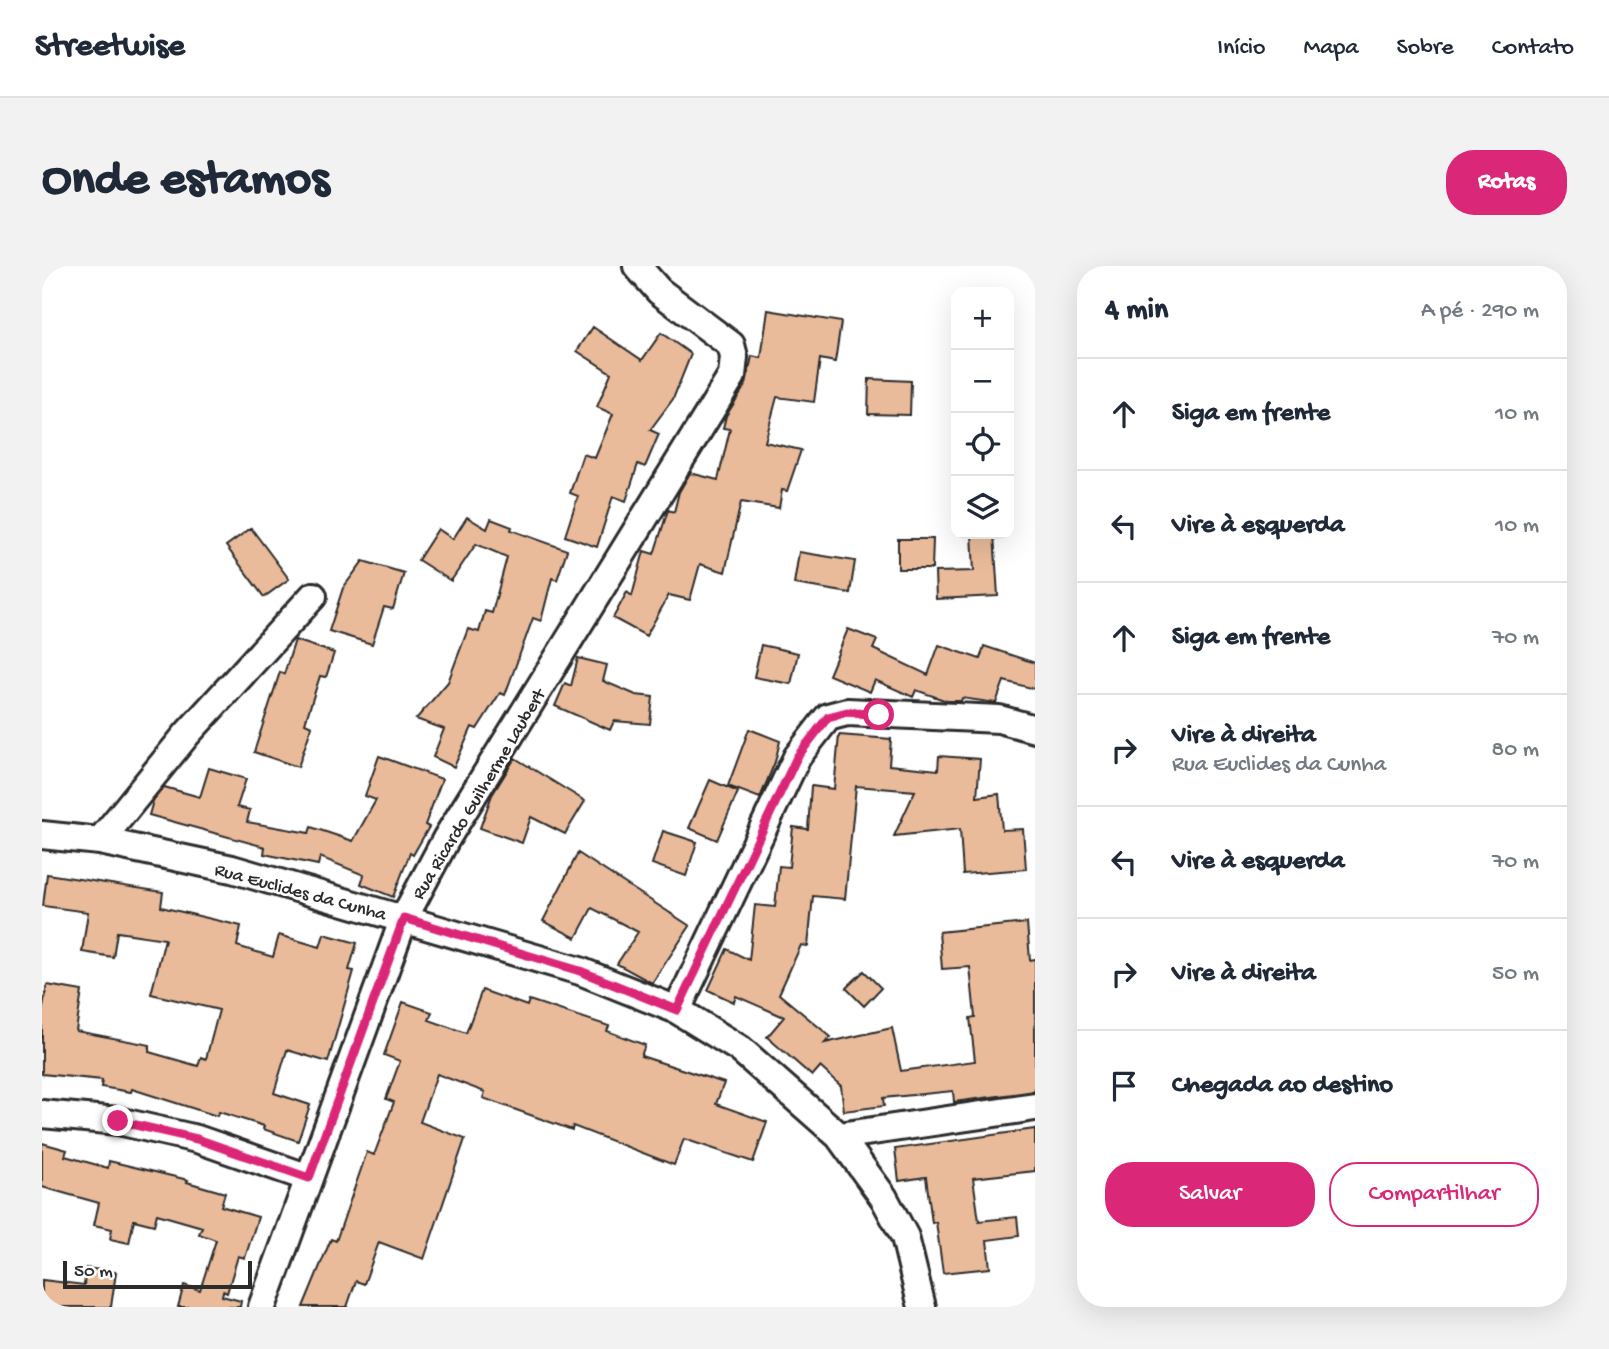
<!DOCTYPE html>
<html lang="pt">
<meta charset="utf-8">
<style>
:root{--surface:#fff;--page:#f2f2f3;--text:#1f2937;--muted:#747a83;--line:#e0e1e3;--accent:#db2777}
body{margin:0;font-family:"Gochi Hand",sans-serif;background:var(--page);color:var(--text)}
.controls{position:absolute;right:21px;top:21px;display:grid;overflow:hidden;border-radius:14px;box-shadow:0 7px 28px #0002}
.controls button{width:63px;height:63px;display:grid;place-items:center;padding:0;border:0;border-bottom:2px solid var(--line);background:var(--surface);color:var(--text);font:35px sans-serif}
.scale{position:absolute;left:21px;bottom:18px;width:189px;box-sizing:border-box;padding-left:7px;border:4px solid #2b2b2b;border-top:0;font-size:19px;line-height:24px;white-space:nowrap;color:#2b2b2b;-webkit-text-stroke:5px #fff;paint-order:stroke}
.stop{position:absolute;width:21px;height:21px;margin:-16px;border:5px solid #db2777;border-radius:50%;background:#fff}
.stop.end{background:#db2777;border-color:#fff;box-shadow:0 2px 7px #0008}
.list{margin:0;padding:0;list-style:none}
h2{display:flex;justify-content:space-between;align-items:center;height:91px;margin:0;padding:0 28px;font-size:30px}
h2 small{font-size:23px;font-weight:400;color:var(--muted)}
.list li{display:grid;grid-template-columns:46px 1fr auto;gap:21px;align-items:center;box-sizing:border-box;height:112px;padding:0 28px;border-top:2px solid var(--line)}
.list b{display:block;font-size:26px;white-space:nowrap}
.list p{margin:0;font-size:23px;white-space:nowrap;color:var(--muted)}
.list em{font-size:23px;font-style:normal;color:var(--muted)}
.actions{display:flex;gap:14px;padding:21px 28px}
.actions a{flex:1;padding:16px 0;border:2px solid var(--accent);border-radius:28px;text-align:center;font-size:24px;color:var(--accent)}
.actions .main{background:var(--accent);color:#fff}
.icon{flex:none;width:38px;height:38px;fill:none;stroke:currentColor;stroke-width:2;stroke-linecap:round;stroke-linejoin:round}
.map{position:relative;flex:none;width:993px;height:1041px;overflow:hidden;border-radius:28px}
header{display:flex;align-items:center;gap:42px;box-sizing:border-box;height:98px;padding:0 35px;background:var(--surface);border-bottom:2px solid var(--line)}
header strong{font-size:33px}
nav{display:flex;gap:38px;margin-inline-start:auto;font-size:24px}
.intro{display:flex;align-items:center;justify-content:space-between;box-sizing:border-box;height:168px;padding:0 42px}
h1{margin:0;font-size:49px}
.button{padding:18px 32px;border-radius:28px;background:var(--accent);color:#fff;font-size:24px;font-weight:700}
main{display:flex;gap:42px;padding:0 42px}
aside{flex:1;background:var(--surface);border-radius:28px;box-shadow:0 7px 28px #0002}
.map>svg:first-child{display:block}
.building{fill:#eabb9a;stroke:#2b2b2b;stroke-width:2}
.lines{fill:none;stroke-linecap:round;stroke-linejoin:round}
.minor-casing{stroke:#2b2b2b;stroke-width:32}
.minor{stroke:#fff;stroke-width:26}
.route{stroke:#db2777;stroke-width:9}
.labels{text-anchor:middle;stroke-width:5;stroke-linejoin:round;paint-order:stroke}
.street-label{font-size:19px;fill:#2b2b2b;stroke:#fff}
</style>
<header>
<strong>Streetwise</strong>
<nav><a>Início</a><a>Mapa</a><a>Sobre</a><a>Contato</a></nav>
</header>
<div class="intro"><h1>Onde estamos</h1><a class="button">Rotas</a></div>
<main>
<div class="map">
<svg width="993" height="1041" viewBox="0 0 993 1041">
<rect width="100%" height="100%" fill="#fff"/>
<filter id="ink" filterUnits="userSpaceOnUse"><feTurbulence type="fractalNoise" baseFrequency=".0143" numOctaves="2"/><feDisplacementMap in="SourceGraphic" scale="14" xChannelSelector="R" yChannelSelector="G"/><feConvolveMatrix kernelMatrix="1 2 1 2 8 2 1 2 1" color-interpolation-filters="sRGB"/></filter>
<g filter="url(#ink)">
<path class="building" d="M 726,44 L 799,56 L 793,96 L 778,93 L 772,136 L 735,131 L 723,176 L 759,184 L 745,225 L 740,224 L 737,242 L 699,236 L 683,306 L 658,298 L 648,334 L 627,329 L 604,370 L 571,352 L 585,326 L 590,330 L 602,285 L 612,288 L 626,244 L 632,246 L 637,226 L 648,207 L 676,214 L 688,163 L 681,162 L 684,150 L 704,118 L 710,90 L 719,92 Z
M 551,61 L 600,94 L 619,67 L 649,88 L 631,133 L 608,164 L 617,168 L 603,201 L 596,198 L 584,235 L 571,230 L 555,281 L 523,270 L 536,230 L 528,227 L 541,188 L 553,192 L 571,148 L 555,141 L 569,107 L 535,85 Z
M 827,113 L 869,115 L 868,149 L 826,148 Z
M 425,251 L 445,263 L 449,253 L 470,261 L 469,264 L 525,284 L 515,314 L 510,312 L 499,355 L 491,352 L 463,429 L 458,427 L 435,463 L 430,461 L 412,501 L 391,491 L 402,463 L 374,453 L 406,416 L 426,363 L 437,366 L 443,345 L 450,347 L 465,291 L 434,278 L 409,315 L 376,294 L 396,263 L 411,273 Z
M 209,262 L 247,313 L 222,331 L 184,280 Z
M 930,268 L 952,268 L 956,330 L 894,333 L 893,306 L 932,305 Z
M 856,273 L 891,273 L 890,303 L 856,303 Z
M 757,286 L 813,295 L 808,327 L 752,318 Z
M 321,295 L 362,307 L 351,343 L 342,341 L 330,378 L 287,365 L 301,322 Z
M 806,363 L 835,374 L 831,383 L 886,409 L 897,379 L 938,393 L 942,380 L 993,397 L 993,423 L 962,415 L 954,437 L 920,432 L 919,435 L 905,435 L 874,424 L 871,431 L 833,414 L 828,426 L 787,409 Z
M 253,374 L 292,387 L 284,411 L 278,410 L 263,457 L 270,460 L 256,501 L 212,486 L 238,406 L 242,408 Z
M 719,379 L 756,387 L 749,418 L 712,411 Z
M 536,392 L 565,399 L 561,415 L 594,429 L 611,431 L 608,458 L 572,455 L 568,464 L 513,440 L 523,417 L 529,420 Z
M 707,463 L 738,475 L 733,496 L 718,532 L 686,520 Z
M 797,469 L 849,473 L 847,499 L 896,504 L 897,490 L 938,493 L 935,531 L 957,528 L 960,564 L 981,563 L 984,603 L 921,608 L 918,563 L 852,570 L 873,525 L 814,520 L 803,633 L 771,630 L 766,680 L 759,679 L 737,728 L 789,771 L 783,777 L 850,762 L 859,805 L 933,795 L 928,752 L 933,751 L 928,701 L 900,703 L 897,666 L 985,657 L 988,694 L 993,693 L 993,825 L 912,836 L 911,825 L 841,832 L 842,840 L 802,845 L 799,820 L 778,801 L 770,810 L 725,771 L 742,751 L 694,730 L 692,736 L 666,724 L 685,683 L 707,694 L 713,639 L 733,641 L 737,600 L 747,601 L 751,561 L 766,563 L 769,520 L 792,523 Z
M 337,490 L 400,513 L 383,559 L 387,561 L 371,589 L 368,587 L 351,631 L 319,618 L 322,609 L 278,591 L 276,599 L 222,588 L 223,581 L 107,549 L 111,535 L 122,521 L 158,531 L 167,502 L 204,513 L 195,541 L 208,544 L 205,556 L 267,567 L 269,561 L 311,575 L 334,534 L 323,530 Z
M 473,492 L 543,535 L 523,568 L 489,551 L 480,577 L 438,562 L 450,529 Z
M 668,514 L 696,526 L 675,574 L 647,562 Z
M 621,565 L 655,576 L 644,610 L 610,598 Z
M 536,587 L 648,660 L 610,717 L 575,698 L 596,666 L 550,642 L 534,672 L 501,655 Z
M 5,608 L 121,626 L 119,641 L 199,660 L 195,680 L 231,691 L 237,669 L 278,681 L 282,668 L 315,677 L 307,704 L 312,705 L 286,796 L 245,784 L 232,827 L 268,839 L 256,875 L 221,863 L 222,860 L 177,846 L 175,850 L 90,823 L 89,826 L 59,821 L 60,814 L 0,808 L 0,746 L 5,719 L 40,725 L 34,765 L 108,779 L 107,786 L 156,800 L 159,791 L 164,793 L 177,744 L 109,728 L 123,673 L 75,666 L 71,691 L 40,686 L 46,646 L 1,640 Z
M 822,705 L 839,722 L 822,740 L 804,722 Z
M 440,724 L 485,740 L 487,734 L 567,760 L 565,765 L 603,779 L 599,790 L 682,817 L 674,838 L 725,856 L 711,896 L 642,873 L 632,899 L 531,860 L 530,864 L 441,832 L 443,826 L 395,808 L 378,856 L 423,873 L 382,993 L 337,976 L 322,1018 L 314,1015 L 305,1041 L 261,1041 L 289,973 L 294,975 L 325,886 L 332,889 L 352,836 L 344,833 L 358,795 L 342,789 L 361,736 L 390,746 L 387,754 L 424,767 Z
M 993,863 L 993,905 L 931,912 L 937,955 L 975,951 L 977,970 L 945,974 L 948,1002 L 901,1007 L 894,956 L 890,957 L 884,911 L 857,915 L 853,883 Z
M 0,877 L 25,884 L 23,890 L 66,902 L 67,895 L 146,914 L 145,916 L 183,927 L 179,940 L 216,951 L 203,992 L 196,990 L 185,1027 L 181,1025 L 180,1030 L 199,1035 L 198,1041 L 136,1041 L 142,1019 L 158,1024 L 174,974 L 157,968 L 160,961 L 115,948 L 112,959 L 92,954 L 87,977 L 68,973 L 70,963 L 52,959 L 57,937 L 0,921 Z
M 44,1002 L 74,1006 L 69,1041 L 0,1041 L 0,1014 L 42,1019 Z"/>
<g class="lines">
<g class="minor-casing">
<path id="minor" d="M 0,569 L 58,575 L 190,603 L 538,705 L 635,744 L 698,783 L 797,870 L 842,932 L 863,971 L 880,1041
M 58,575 L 145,468 L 271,330
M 635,744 L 755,491 L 786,451 L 805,446 L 957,453 L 993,463
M 0,848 L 76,855 L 155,873 L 267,912
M 797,870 L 993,841
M 220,1041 L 362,652 L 404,573 L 690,110 L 692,91 L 689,79 L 617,25 L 595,0"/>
</g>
<use href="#minor" class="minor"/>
</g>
</g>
<g class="lines" filter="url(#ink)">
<path class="route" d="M 76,855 L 155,873 L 267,912 L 362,652 L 538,705 L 635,744 L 755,491 L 786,451 L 805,446 L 837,449"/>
</g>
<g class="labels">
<g class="street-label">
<text transform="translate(435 527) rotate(-59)" y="7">Rua Ricardo Guilherme Laubert</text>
<text transform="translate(259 624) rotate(15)" y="7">Rua Euclides da Cunha</text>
</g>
</g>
</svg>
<div class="controls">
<button>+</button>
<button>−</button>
<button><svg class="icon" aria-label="locate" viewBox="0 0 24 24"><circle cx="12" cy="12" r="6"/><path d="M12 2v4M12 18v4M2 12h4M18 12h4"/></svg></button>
<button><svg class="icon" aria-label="layers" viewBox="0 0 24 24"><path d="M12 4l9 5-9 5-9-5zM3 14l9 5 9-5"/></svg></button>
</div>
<div class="scale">50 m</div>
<div class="stop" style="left:837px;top:449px"></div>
<div class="stop end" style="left:76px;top:855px"></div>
</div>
<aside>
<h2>4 min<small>A pé · 290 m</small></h2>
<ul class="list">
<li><svg class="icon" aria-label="ahead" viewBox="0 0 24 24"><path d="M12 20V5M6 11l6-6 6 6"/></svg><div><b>Siga em frente</b></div><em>10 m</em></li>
<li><svg class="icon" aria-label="left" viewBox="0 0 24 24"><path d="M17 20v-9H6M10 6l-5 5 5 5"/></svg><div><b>Vire à esquerda</b></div><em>10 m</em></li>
<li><svg class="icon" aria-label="ahead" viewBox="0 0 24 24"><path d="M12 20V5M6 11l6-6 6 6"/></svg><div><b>Siga em frente</b></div><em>70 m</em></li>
<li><svg class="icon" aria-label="right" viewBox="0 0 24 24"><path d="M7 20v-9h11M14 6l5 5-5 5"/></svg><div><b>Vire à direita</b><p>Rua Euclides da Cunha</p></div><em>80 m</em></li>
<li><svg class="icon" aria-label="left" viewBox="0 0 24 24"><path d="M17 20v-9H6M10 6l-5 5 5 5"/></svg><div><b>Vire à esquerda</b></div><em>70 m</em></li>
<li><svg class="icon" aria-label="right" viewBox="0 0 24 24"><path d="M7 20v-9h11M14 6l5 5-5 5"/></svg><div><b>Vire à direita</b></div><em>50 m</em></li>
<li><svg class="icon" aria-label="arrive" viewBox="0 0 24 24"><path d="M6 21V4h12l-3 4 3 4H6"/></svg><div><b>Chegada ao destino</b></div></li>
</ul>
<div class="actions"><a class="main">Salvar</a><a>Compartilhar</a></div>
</aside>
</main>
